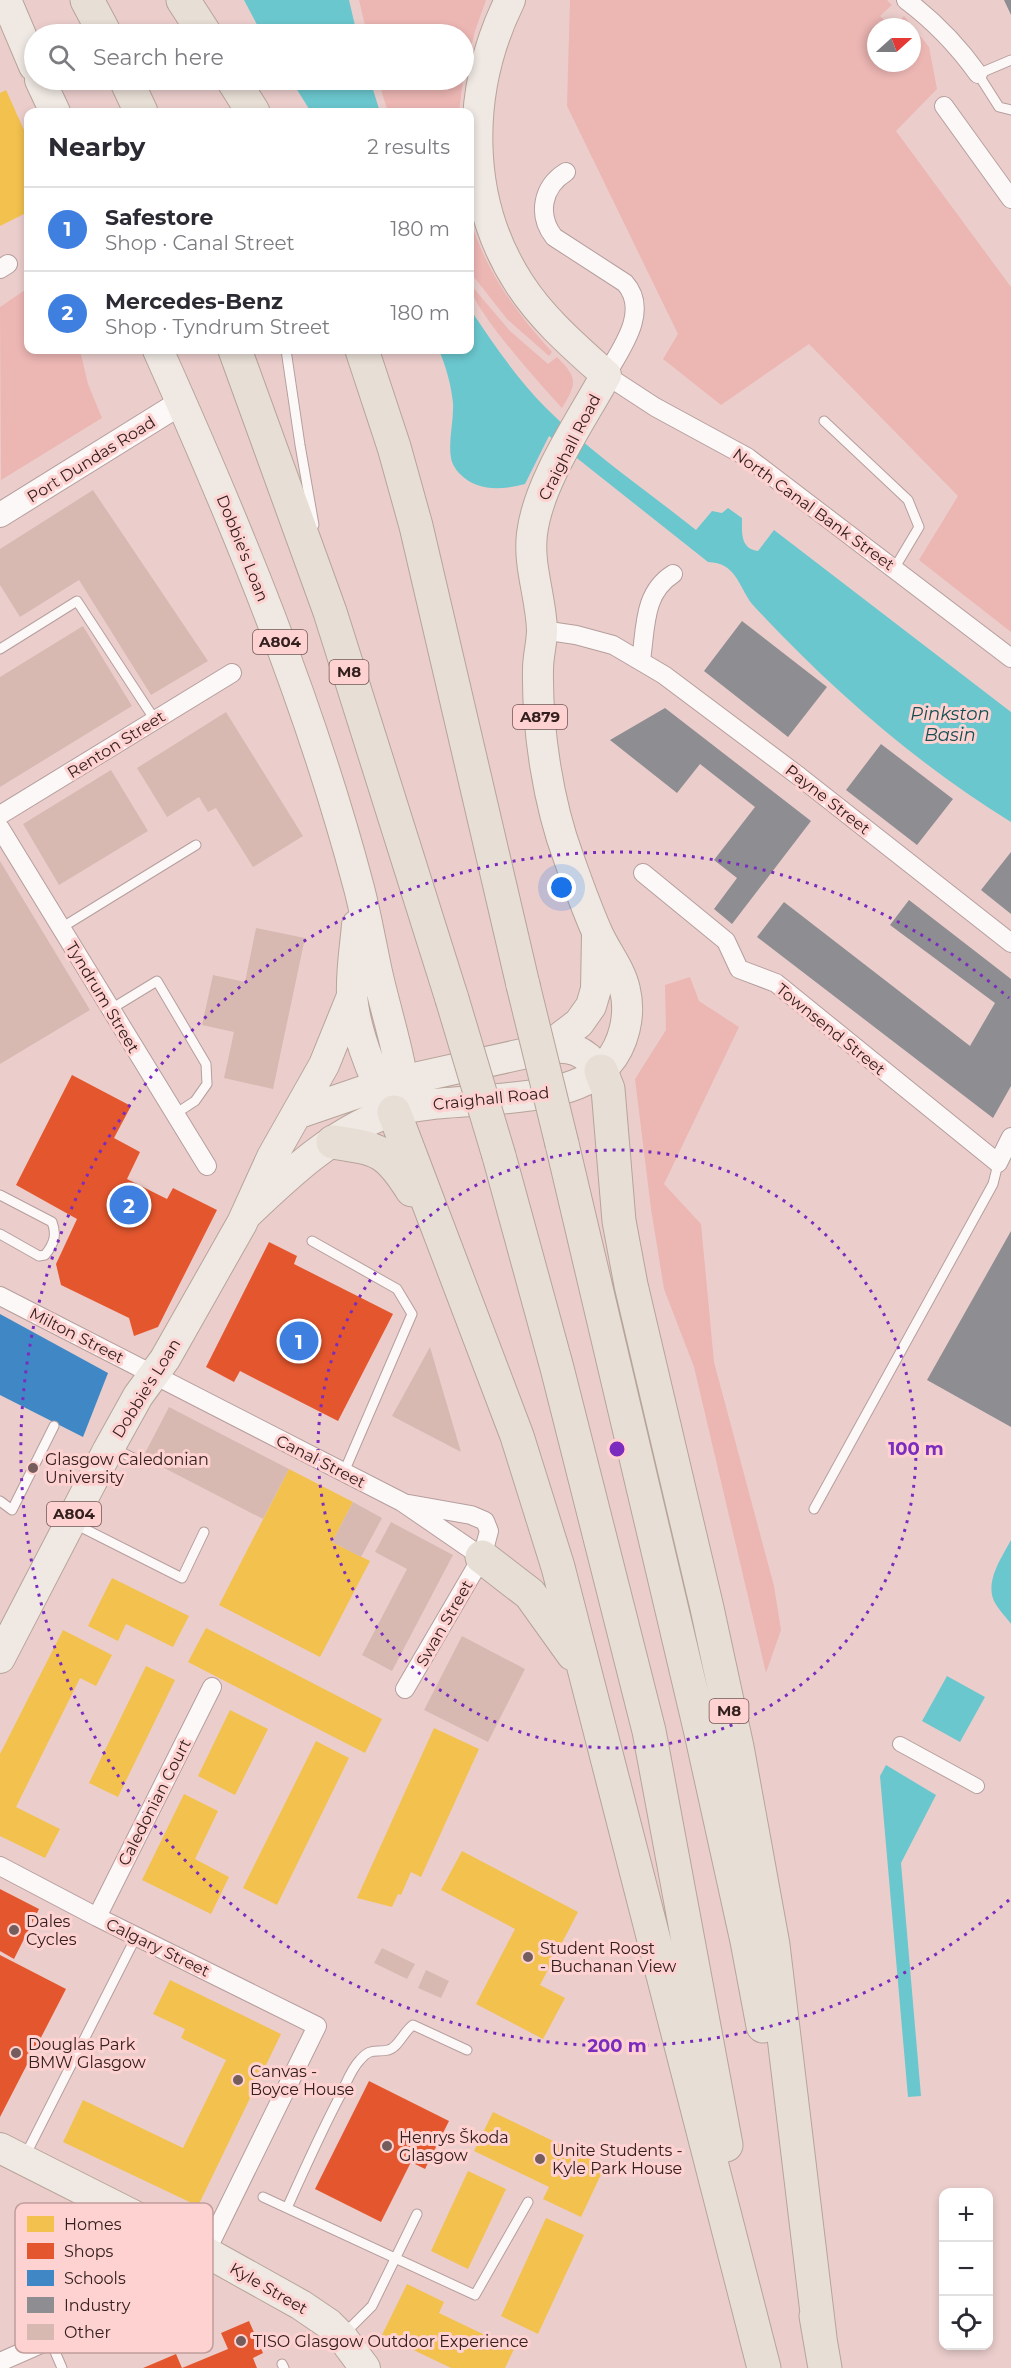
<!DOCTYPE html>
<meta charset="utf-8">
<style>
:root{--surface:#fff;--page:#f7f7f7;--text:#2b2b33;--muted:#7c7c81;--line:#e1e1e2;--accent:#0b8043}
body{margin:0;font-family:Montserrat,sans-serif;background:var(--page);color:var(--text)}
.controls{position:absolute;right:18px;bottom:18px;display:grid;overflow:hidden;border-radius:12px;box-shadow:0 3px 9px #0003}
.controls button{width:54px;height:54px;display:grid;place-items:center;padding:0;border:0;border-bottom:2px solid var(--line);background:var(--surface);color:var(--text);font:30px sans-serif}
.compass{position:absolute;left:867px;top:18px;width:54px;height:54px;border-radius:50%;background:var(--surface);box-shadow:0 3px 9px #0003;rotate:69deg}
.you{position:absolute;left:562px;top:888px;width:21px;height:21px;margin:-15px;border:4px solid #fff;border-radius:50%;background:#1a73e8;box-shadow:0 0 0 9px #1a73e833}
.badge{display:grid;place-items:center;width:39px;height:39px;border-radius:50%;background:var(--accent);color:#fff;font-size:20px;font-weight:700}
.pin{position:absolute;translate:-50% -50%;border:3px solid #fff;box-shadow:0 2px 6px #0006}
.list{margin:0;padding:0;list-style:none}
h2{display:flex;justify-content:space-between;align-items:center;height:78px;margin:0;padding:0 24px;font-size:26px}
h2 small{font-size:20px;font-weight:400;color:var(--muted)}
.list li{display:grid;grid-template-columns:39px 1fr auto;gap:18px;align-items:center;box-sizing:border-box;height:84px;padding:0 24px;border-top:2px solid var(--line)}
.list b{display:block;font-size:22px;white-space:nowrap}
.list p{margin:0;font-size:20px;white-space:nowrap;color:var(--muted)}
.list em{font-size:20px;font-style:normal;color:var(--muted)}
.icon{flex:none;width:33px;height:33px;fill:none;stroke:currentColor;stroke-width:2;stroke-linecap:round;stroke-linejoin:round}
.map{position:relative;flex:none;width:1011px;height:2368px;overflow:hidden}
.search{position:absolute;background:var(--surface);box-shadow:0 3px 9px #0003;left:24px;top:24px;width:450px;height:66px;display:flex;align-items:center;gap:15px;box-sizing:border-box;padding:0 21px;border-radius:33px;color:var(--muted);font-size:22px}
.panel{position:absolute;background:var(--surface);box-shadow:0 3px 9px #0003;left:24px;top:108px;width:450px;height:246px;border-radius:12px}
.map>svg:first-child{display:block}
.green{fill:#ecb6b3}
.water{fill:#6bc7ce}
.homes{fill:#f2c14e}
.shops{fill:#e4572e}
.schools{fill:#3f88c5}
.industry{fill:#8d8d92}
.building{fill:#d7b9b1}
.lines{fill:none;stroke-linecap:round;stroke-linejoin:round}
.service-casing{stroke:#b59e9d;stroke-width:11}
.pedestrian-casing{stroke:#b59e9d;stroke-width:16}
.minor-casing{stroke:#b59e9d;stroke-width:20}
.tertiary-casing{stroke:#b59e9d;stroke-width:26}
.primary-casing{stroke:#b7a49a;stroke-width:32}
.motorway-casing{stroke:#b7a49a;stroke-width:35}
.service{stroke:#fcf8f7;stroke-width:9}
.pedestrian{stroke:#fcf8f7;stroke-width:14}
.minor{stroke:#fcf8f7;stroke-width:18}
.tertiary{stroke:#fcf8f7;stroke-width:24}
.primary{stroke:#efe8e3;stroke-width:30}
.motorway{stroke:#e7ded5;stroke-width:33}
.motorway-bridge-casing{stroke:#b7a49a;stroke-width:35;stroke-linecap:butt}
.motorway-bridge{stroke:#e7ded5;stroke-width:33}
.ring{fill:none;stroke:#7b2cbf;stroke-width:3;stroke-dasharray:3 6}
.poi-dot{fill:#745d5c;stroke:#fed2d0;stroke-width:2}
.labels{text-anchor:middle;stroke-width:6;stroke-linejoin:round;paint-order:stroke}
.shield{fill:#fed2d0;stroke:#715554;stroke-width:1.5}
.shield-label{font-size:15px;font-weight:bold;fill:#34201f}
.street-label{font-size:16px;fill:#34201f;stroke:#fed2d0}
.poi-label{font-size:16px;fill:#34201f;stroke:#fed2d0;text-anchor:start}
.water-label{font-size:18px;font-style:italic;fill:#144f53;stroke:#fed2d0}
.key{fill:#fed2d0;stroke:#c19d9b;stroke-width:1.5}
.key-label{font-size:16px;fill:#34201f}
.centre{fill:#7b2cbf;stroke:#fed2d0;stroke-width:3}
.ring-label{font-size:18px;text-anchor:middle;font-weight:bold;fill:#7b2cbf;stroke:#fed2d0;stroke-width:6;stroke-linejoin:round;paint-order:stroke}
</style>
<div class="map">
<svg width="1011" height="2368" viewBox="0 0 1011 2368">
<rect width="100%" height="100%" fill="#ebcecc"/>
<path class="green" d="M 359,0 L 486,0 L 475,31 L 464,77 L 464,34 L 367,34 Z
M 570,0 L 887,0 L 892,5 L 880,16 L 892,27 L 876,27 L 876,63 L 912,63 L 912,27 L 894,27 L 904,16 L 929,47 L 937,89 L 896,131 L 1011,287 L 1011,632 L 919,560 L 958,496 L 809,344 L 721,405 L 663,359 L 678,334 L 567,106 Z
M 378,80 L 463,80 L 459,112 L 388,112 Z
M 470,218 C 485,271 516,312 552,352 L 549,356 L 507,319 L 470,272 Z
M 470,284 L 510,331 L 548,364 L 557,357 C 578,378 577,383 562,408 C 543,387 469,306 470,284 Z
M 28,288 L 28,350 L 80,350 L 88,384 L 102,418 L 1,480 L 0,307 Z
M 690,977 L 699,1001 L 739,1027 L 664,1184 L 701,1224 L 714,1362 L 774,1586 L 781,1630 L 766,1673 L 694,1367 L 664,1289 L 651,1209 L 635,1079 L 666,1030 L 665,985 Z"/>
<path class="water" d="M 244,0 L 349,0 L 357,34 L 262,34 Z
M 291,80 L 370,80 L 380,112 L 311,112 Z
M 470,309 C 493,343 517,379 546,408 C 591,453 646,490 696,530 L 712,511 L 722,513 L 728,508 L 742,518 C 742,532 740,549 758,551 L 774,530 L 1011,712 L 1011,822 C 914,762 830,688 752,604 C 738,585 736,563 708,562 L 549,436 L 525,484 C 502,490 478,492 460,474 C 456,470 452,464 451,458 C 448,440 454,421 453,403 C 451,384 446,367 439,350 L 470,350 Z
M 1011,1540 L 1011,1624 C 1006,1617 998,1609 994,1601 C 985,1581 1002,1557 1011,1540 Z
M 947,1676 L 985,1697 L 960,1742 L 922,1721 Z
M 886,1765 L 936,1795 L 901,1863 L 921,2096 L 908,2097 L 880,1776 Z"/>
<path class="homes" d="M 6,90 L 28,139 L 28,212 L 0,226 L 0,93 Z
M 289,1469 L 353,1502 L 332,1542 L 370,1561 L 320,1657 L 219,1605 Z
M 112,1578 L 189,1616 L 173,1647 L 126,1624 L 118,1641 L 88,1626 Z
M 206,1628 L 382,1719 L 365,1753 L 188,1662 Z
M 63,1630 L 112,1655 L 96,1686 L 80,1678 L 16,1807 L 60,1829 L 45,1858 L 0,1836 L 0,1754 Z
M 146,1666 L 175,1680 L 118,1797 L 89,1783 Z
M 230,1710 L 268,1729 L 235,1795 L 198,1776 Z
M 434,1728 L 479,1749 L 421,1877 L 411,1872 L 401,1895 L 398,1894 L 392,1907 L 357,1898 Z
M 316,1741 L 349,1758 L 277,1905 L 243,1888 Z
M 184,1794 L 218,1811 L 195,1859 L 229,1877 L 211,1914 L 142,1880 Z
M 462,1851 L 578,1912 L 540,1985 L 565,1998 L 543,2039 L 476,2004 L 515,1929 L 441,1890 Z
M 170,1980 L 281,2034 L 198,2206 L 63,2142 L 83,2100 L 183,2148 L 226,2060 L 181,2038 L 185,2029 L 153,2014 Z
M 493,2112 L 605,2166 L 581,2217 L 543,2199 L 549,2187 L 474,2151 Z
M 468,2171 L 506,2189 L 468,2269 L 431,2251 Z
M 546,2218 L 584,2235 L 538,2334 L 501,2316 Z
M 407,2284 L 444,2302 L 439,2313 L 514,2349 L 505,2368 L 451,2368 L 382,2335 Z"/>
<path class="shops" d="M 72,1075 L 131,1106 L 114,1138 L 140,1152 L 127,1179 L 167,1199 L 173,1188 L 217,1210 L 158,1327 L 134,1336 L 129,1318 L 61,1285 L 56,1264 L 77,1219 L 16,1185 Z
M 269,1242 L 297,1256 L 294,1264 L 393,1314 L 338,1421 L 240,1371 L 234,1382 L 206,1367 Z
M 0,1889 L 39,1909 L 14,1959 L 0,1951 Z
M 0,1955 L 66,1989 L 0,2117 Z
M 369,2081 L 449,2121 L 425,2169 L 411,2162 L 381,2222 L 315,2189 Z
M 249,2321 L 263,2353 L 253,2358 L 257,2368 L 182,2368 L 228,2349 L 221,2333 Z
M 176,2354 L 182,2368 L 143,2368 Z"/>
<path class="schools" d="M 0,1314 L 108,1373 L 83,1437 L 0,1395 Z"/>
<path class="industry" d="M 1004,0 L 1011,0 L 1011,15 Z
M 742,621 L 827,687 L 788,737 L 704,671 Z
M 665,708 L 811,821 L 732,924 L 714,909 L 737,878 L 714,860 L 755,807 L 700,764 L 677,793 L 610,740 Z
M 881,744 L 953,799 L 917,845 L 846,790 Z
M 1011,852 L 1011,914 L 981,890 Z
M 909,900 L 1011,979 L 1011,1086 L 993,1118 L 757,937 L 784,902 L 970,1046 L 995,1003 L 890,925 Z
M 1011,1231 L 1011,1427 L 927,1380 Z"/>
<path class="building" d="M 93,490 L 208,661 L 151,695 L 79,580 L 20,617 L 0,585 L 0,549 Z
M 83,626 L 132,706 L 0,787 L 0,677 Z
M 226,712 L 303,836 L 253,867 L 216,808 L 208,812 L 199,797 L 167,817 L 137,768 Z
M 111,770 L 148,831 L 59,885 L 23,824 Z
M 0,861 L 90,1010 L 0,1064 Z
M 256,928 L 305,938 L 273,1089 L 224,1078 L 234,1032 L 202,1025 L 213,975 L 245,982 Z
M 430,1347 L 461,1452 L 392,1416 Z
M 169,1407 L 289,1469 L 263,1519 L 143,1457 Z
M 353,1502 L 382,1518 L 361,1557 L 332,1542 Z
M 391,1522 L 453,1555 L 392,1671 L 362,1655 L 407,1569 L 375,1552 Z
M 462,1636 L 525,1669 L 488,1742 L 424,1710 Z
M 382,1948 L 415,1964 L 407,1979 L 374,1963 Z
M 426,1970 L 449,1981 L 441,1998 L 418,1988 Z"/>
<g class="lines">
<g class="service-casing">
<path id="service" d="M 1011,60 L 978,74 L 999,107 L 1011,110
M 286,350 L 300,445 L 314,525
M 824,421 L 908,500 L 919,527 L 894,569
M 0,649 L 77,601 L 155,720
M 61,928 L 196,845
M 111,1009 L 157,981 L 206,1064 L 207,1084 L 195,1101 L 175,1114
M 0,1195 L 52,1222 C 57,1235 54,1244 45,1255 L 39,1256 L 0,1234
M 312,1241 L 397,1289 L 412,1314 L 344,1472
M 115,1449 L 141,1462
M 0,1501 L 12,1510 L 54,1426
M 814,1509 L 993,1184 L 999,1160
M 75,1524 L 182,1578 L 204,1532
M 25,2156 L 136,1937
M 263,2197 L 475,2295 L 528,2202
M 287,2208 C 304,2170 321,2132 340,2096 C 346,2084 351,2069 360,2060 C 371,2047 375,2053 388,2050 C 398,2048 404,2031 413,2025 L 467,2050
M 76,2304 L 109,2325
M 345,2333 L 372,2306 L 417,2214
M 50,2340 L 62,2368
M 282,2364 L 284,2368"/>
</g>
<g class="pedestrian-casing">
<path id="pedestrian" d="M 900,1744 L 977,1786"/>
</g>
<g class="minor-casing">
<path id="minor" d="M 906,0 C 934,21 958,46 978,74
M 944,106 L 1011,199
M 566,172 C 542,187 537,215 554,237 L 625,283 C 650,311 621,349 606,375 L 655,407 L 747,457 L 1011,658
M 0,269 L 8,264
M 542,630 L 576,635 L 613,645 L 664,675 L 800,777 L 1011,943
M 641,660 C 646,627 643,593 673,574
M 0,815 L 232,673
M 0,828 L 207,1166
M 643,873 L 726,941 L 739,969 L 776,983 L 998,1163 L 1011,1137
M 0,1296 L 402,1502 L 482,1557
M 405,1689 L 482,1557 L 489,1531 L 485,1521 L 471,1515 L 409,1504
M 0,1866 L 97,1917 L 317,2026 L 206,2252
M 97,1917 L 212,1687
M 0,2362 L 50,2340 L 65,2326 L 125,2211"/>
</g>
<g class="tertiary-casing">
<path id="tertiary" d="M 0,515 L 182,402"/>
</g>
<g class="primary-casing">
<path id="primary" d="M 6,0 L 34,66
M 40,80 L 55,112
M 158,350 C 236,524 310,702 359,888 C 366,915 371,944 377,972 C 387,1017 403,1062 406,1109
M 357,925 C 355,948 351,972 352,994 C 354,1027 372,1076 389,1104
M 545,1049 C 572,1045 583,1050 601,1071
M 299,1113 L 378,1086 L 545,1049 L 579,1023 L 591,1006 L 596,989 L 597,936
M 246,1215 C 289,1174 336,1129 394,1111 C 450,1094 567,1110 607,1064 C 624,1045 631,1015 625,990 C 621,970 606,952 598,934 C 587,910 578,884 569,859 C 548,803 537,730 538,669 C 538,656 542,643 542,630 C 541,597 528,566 532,534 C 538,482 581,421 606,375 C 575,347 542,319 519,283 C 464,198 466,89 510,0
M 0,1658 L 108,1450 L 138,1396 L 165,1359 L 242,1223 L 272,1157 L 324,1065 L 352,996
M 0,2148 L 206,2252 L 301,2305 L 329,2324 L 342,2337 L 365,2368"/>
</g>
<g class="motorway-casing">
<path id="motorway" d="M 87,0 L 105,34
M 183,0 L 205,34
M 126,80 L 141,112
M 233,80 L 253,112
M 235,350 L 330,612 L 452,999
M 362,350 L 394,447 L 416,526 L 523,985
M 601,1071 L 608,1089 L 619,1221 L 631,1285 L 707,1608 L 737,1747 L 773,1945 L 820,2338
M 394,1112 L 517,1436 L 558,1567 L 764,2368
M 333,1142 C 379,1149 387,1150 412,1190
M 562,1144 L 701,1733 L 747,1941 L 763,2026
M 499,1156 L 557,1368 L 649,1731 L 726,2145
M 482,1557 L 530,1594 L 573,1654
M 816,2316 L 825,2368"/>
</g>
<use href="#service" class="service"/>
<use href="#pedestrian" class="pedestrian"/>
<use href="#minor" class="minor"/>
<use href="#tertiary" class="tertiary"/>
<use href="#primary" class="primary"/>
<use href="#motorway" class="motorway"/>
<g class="motorway-bridge-casing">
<path id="motorway-bridge" d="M 523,985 L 562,1144
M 452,999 L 499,1156"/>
</g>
<use href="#motorway-bridge" class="motorway-bridge"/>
</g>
<g class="ring">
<circle cx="617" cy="1449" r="299"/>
<path d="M1009 1900A597 597 0 1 1 1009 998"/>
</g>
<g class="poi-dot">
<circle cx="33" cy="1468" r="6"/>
<circle cx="14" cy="1930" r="6"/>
<circle cx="528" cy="1957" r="6"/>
<circle cx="16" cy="2053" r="6"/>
<circle cx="238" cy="2080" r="6"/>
<circle cx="387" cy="2146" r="6"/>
<circle cx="540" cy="2159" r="6"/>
<circle cx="241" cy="2341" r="6"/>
</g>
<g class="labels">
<g class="shield">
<rect x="253" y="630" width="54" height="24" rx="4.5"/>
<rect x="329.5" y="660" width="39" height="24" rx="4.5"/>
<rect x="513" y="705" width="54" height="24" rx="4.5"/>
<rect x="47" y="1502" width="54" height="24" rx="4.5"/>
<rect x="709.5" y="1699" width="39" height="24" rx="4.5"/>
</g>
<g class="shield-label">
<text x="280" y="647">A804</text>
<text x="349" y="677">M8</text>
<text x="540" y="722">A879</text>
<text x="74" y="1519">A804</text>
<text x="729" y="1716">M8</text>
</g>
<g class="street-label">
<text transform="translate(569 447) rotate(-63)" y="6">Craighall Road</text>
<text transform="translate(91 459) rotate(-32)" y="6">Port Dundas Road</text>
<text transform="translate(814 509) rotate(36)" y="6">North Canal Bank Street</text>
<text transform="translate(243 548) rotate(68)" y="6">Dobbie's Loan</text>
<text transform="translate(116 744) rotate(-32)" y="6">Renton Street</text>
<text transform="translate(828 799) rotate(38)" y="6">Payne Street</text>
<text transform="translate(103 997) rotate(59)" y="6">Tyndrum Street</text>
<text transform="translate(831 1029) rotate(39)" y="6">Townsend Street</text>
<text transform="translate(491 1098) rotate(-6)" y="6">Craighall Road</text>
<text transform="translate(77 1335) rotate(27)" y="6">Milton Street</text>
<text transform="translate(146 1388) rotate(-58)" y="6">Dobbie's Loan</text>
<text transform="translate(321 1461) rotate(27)" y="6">Canal Street</text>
<text transform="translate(444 1623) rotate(-60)" y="6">Swan Street</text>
<text transform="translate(154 1802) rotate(-63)" y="6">Caledonian Court</text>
<text transform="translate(158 1947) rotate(26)" y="6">Calgary Street</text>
<text transform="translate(269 2288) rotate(30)" y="6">Kyle Street</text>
</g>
<g class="poi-label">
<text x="45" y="1465">Glasgow Caledonian<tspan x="45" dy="18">University</tspan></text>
<text x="26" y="1927">Dales<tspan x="26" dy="18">Cycles</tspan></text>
<text x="540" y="1954">Student Roost<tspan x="540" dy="18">- Buchanan View</tspan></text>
<text x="28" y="2050">Douglas Park<tspan x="28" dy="18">BMW Glasgow</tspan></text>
<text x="250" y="2077">Canvas -<tspan x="250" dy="18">Boyce House</tspan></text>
<text x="399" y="2143">Henrys Škoda<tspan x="399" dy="18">Glasgow</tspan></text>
<text x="552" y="2156">Unite Students -<tspan x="552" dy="18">Kyle Park House</tspan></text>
<text x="253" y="2347">TISO Glasgow Outdoor Experience</text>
</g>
<g class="water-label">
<text x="950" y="720">Pinkston<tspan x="950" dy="21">Basin</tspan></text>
</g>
</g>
<rect x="15" y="2203" width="198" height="150" rx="9" class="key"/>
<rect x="27" y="2216" width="27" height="16" fill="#f2c14e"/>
<rect x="27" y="2243" width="27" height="16" fill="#e4572e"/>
<rect x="27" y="2270" width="27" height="16" fill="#3f88c5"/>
<rect x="27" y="2297" width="27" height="16" fill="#8d8d92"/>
<rect x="27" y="2324" width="27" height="16" fill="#d7b9b1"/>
<g class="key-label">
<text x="64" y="2230">Homes</text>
<text x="64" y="2257">Shops</text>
<text x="64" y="2284">Schools</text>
<text x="64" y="2311">Industry</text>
<text x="64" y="2338">Other</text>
</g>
<circle cx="617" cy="1449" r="9" class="centre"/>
<g class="ring-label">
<text x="916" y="1455">100 m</text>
<text x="617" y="2052">200 m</text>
</g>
</svg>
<div class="controls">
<button>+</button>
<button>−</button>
<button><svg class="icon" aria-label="locate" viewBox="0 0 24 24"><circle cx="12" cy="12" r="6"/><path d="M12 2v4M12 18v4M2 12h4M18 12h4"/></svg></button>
</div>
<svg class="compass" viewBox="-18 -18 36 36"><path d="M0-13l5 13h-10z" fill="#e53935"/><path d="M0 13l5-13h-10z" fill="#7c7c81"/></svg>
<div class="you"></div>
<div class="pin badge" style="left:299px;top:1341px;background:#3f7fe0">1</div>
<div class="pin badge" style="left:129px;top:1205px;background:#3f7fe0">2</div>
<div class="search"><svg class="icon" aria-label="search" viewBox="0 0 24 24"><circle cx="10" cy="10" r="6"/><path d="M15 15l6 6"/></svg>Search here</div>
<section class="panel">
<h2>Nearby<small>2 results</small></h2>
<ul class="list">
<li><span class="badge" style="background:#3f7fe0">1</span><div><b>Safestore</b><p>Shop · Canal Street</p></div><em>180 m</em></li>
<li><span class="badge" style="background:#3f7fe0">2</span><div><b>Mercedes-Benz</b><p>Shop · Tyndrum Street</p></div><em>180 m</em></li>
</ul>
</section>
</div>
